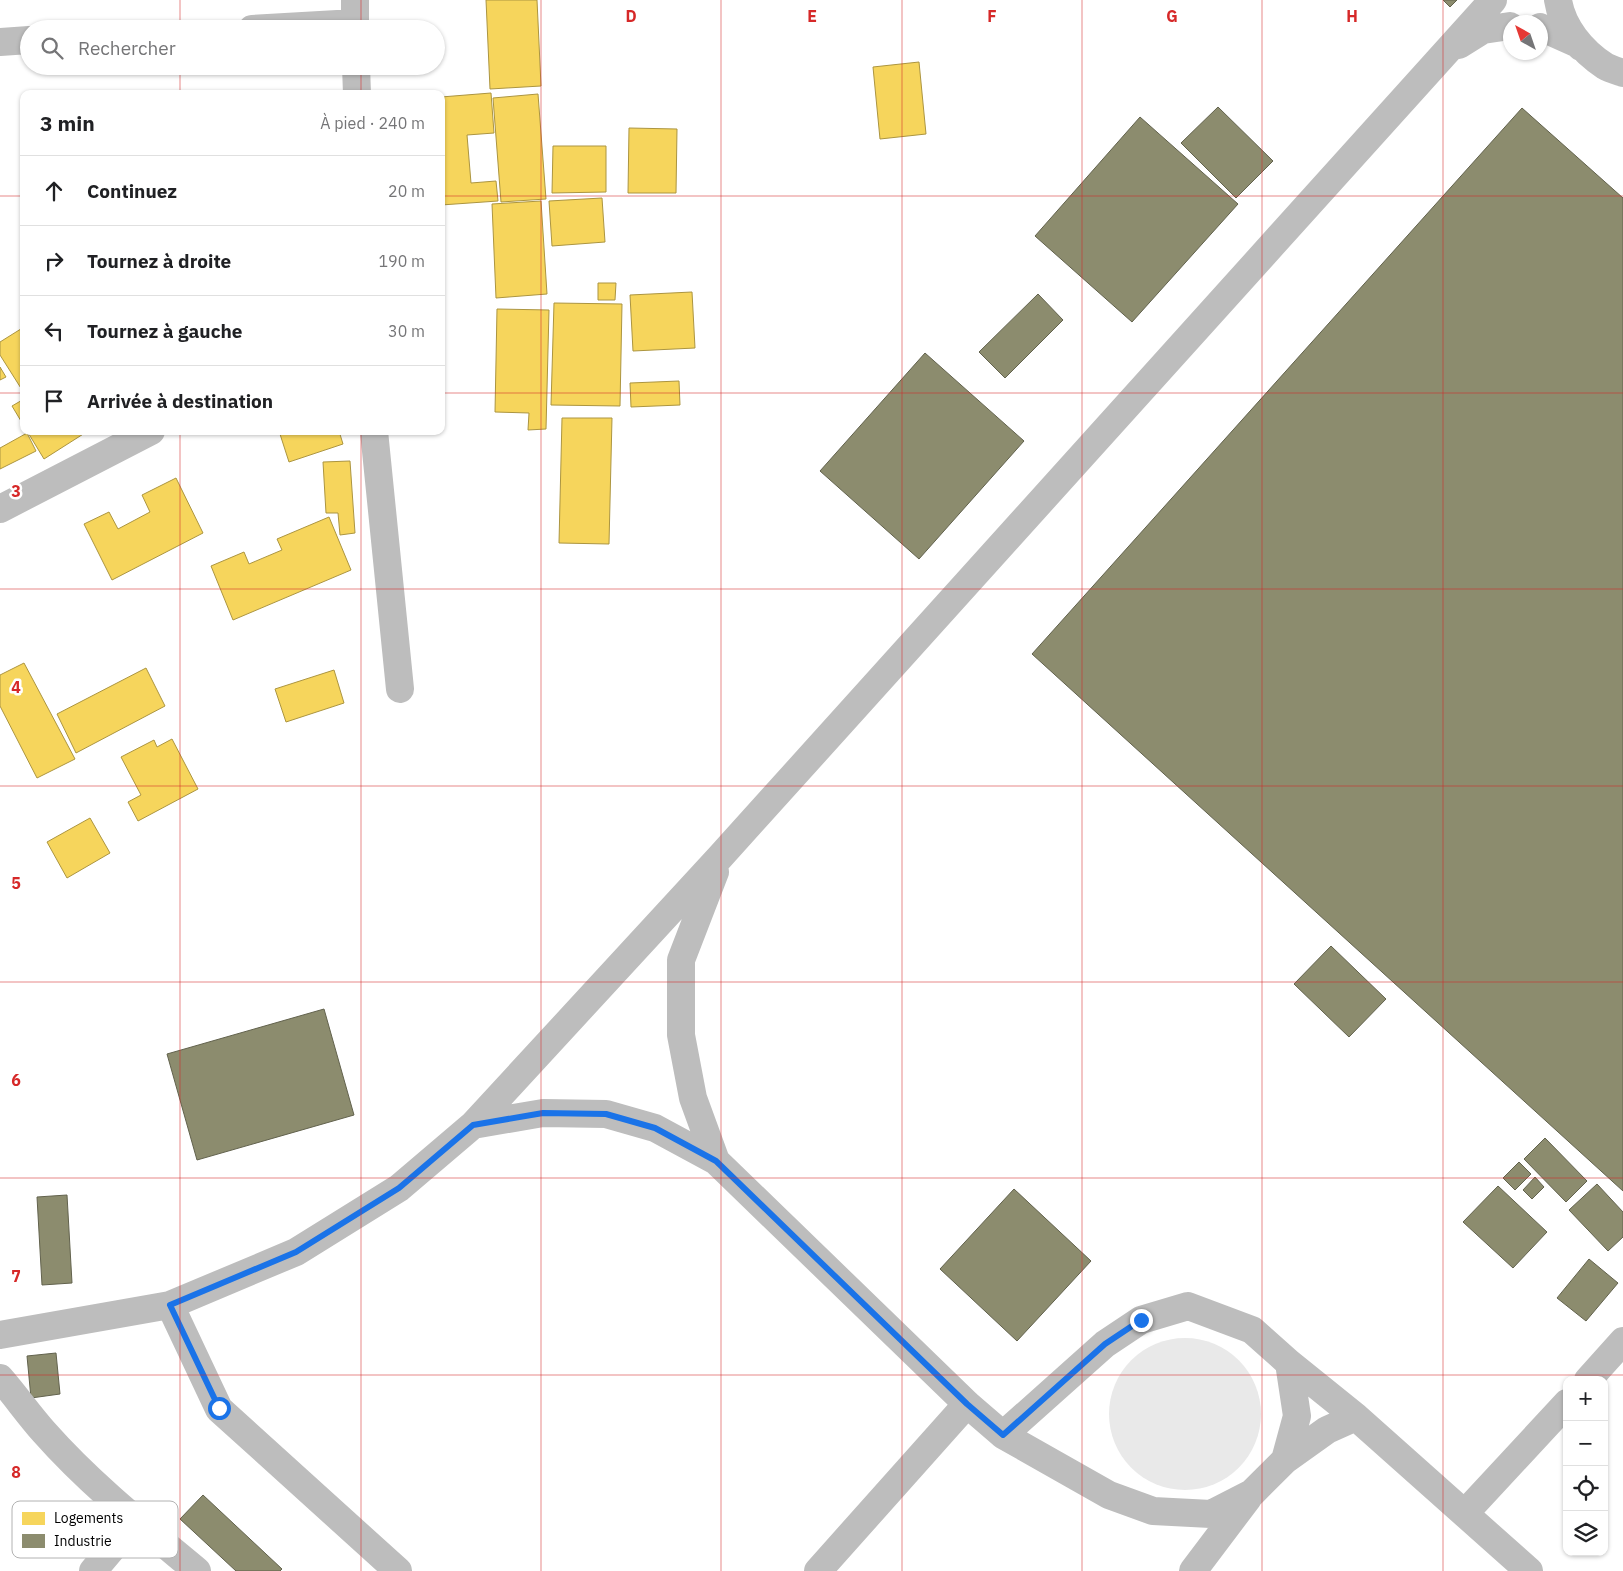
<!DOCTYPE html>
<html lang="fr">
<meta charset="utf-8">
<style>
:root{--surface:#fff;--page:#f2f2f2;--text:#202124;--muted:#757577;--line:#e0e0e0}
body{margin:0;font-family:"IBM Plex Sans",sans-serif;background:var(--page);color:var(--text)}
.controls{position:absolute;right:15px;bottom:15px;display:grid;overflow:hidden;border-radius:10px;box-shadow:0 1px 4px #0004}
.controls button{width:45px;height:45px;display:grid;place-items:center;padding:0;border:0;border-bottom:1px solid var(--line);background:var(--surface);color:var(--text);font:25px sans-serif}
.compass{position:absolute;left:1503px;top:15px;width:45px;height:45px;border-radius:50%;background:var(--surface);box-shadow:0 1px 4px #0004;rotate:320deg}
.stop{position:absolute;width:15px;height:15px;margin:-11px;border:4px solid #1a73e8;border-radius:50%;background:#fff}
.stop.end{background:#1a73e8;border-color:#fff;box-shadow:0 1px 5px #0008}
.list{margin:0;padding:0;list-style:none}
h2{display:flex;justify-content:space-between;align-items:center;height:65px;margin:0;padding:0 20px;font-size:21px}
h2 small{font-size:16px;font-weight:400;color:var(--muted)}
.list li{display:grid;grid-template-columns:32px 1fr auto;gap:15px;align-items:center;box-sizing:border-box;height:70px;padding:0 20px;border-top:1px solid var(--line)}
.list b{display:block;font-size:19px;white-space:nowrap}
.list em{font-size:16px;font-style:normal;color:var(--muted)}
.icon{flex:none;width:28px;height:28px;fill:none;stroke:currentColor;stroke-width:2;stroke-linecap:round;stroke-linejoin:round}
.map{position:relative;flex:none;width:1623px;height:1571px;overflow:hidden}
.search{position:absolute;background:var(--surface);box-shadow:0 1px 4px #0004;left:20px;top:20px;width:425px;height:55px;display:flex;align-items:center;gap:12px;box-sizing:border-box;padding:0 18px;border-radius:28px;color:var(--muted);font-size:19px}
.panel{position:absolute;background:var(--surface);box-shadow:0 1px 4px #0004;left:20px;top:90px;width:425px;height:345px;border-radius:10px}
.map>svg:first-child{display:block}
.green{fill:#e9e9e9}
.homes{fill:#f6d55c;stroke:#ac9540}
.industry{fill:#8c8c6e;stroke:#62624d}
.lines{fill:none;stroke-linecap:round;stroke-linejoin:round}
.minor{stroke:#bdbdbd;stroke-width:28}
.route{stroke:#1a73e8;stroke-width:6}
.grid{fill:none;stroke:#d62828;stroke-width:1;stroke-opacity:0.55}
.key{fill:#fff;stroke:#b2b2b2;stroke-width:1}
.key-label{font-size:14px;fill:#000}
.grid-label{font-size:16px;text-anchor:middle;font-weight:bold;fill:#d62828;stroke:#fff;stroke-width:5;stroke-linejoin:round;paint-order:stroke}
</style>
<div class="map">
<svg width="1623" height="1571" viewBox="0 0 1623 1571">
<rect width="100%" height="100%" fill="#fff"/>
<path class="green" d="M1109 1414a76 76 0 1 1 152 0a76 76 0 1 1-152 0Z"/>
<path class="homes" d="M 486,0 L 537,0 L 541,86 L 490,89 Z
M 919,62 L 926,134 L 880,139 L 873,67 Z
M 491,93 L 494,133 L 467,135 L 471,183 L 496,181 L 498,201 L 441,205 L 441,97 Z
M 538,94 L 546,199 L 501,202 L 493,98 Z
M 629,128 L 677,129 L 676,193 L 628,193 Z
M 553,146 L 606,146 L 606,192 L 552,193 Z
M 602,198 L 605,242 L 552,246 L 549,201 Z
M 541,201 L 547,294 L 496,298 L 492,204 Z
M 598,283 L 616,283 L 615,300 L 598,300 Z
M 692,292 L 695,348 L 633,351 L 630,295 Z
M 554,303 L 622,304 L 620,406 L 551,405 Z
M 497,309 L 549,310 L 546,429 L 528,430 L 529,413 L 495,412 Z
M 24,327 L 24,393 L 0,355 L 0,342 Z
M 0,367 L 6,377 L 0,380 Z
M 679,381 L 680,405 L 631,407 L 630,383 Z
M 24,399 L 24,426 L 12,406 Z
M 562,418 L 612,418 L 609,544 L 559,543 Z
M 27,431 L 88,431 L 44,459 Z
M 279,431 L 339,431 L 343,444 L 289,462 Z
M 27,433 L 36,451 L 0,469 L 0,448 Z
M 350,461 L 355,533 L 340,535 L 338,513 L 326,513 L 323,462 Z
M 176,478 L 203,533 L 112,580 L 84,524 L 109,512 L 118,529 L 150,512 L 142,495 Z
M 329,517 L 351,570 L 233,620 L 211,566 L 244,552 L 249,564 L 282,550 L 277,539 Z
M 24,663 L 75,759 L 37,778 L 0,706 L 0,675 Z
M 146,668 L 165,706 L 76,753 L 57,714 Z
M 334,670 L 344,703 L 286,722 L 275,689 Z
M 172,739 L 198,789 L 138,821 L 128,802 L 141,795 L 121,757 L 154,740 L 157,747 Z
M 90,818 L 110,853 L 67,878 L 47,842 Z"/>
<path class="industry" d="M 1443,0 L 1457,0 L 1450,7 Z
M 1218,107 L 1273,161 L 1236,198 L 1181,143 Z
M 1522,108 L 1623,198 L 1623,1191 L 1032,654 Z
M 1140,117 L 1238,204 L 1132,322 L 1035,236 Z
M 1038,294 L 1063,320 L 1005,378 L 979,352 Z
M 925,353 L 1024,441 L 919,559 L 820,471 Z
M 1331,946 L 1386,999 L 1349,1037 L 1294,984 Z
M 324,1009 L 354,1115 L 197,1160 L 167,1054 Z
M 1545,1138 L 1587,1181 L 1566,1202 L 1524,1159 Z
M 1519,1162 L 1531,1174 L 1515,1190 L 1503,1178 Z
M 1535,1177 L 1544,1187 L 1532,1199 L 1523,1190 Z
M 1597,1184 L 1623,1212 L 1623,1237 L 1608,1251 L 1569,1210 Z
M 1498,1186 L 1547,1232 L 1513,1268 L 1463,1222 Z
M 1014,1189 L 1091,1261 L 1017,1341 L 940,1269 Z
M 67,1195 L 72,1283 L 42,1285 L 37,1197 Z
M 1589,1259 L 1618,1283 L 1586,1321 L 1557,1298 Z
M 56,1353 L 60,1394 L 31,1398 L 27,1356 Z
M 203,1495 L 282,1569 L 280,1571 L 236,1571 L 180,1519 Z"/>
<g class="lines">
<path class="minor" d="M 1558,0 C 1562,27 1582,51 1605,66 C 1610,69 1617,71 1623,73
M 1540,27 L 1578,44 L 1581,47
M 252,29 L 355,23
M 355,29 L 355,0
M 0,42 L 29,40
M 1459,45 L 1483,30 L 1510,26
M 356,66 L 357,94
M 374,431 L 400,689
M 0,509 L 151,431
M 715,872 L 681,960 L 681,1035 L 693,1098 L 716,1161
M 473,1125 L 543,1113 L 606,1114 L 655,1128 L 716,1161 L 967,1404 L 1003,1435
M 170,1305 L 219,1409 L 398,1571
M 1188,1306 L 1252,1330 L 1289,1363 L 1297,1416 L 1285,1460 L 1252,1493 L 1211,1514 L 1153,1511 L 1109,1495 L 1003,1435 L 1105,1344 L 1141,1320 Z
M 0,1335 L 170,1305 L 296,1252 L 399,1188 L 473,1125 L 720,857 L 1493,0
M 1289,1363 L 1356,1417 L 1529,1571
M 0,1378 C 15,1395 28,1414 44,1432 C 89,1483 144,1527 197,1571
M 1588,1380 L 1623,1341
M 1285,1460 L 1327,1430 L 1356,1417
M 1465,1513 L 1567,1403
M 93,1571 L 136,1520
M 818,1571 L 967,1404
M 1193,1571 L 1248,1498"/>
</g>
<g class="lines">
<path class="route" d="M 219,1408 L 170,1305 L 296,1252 L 399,1188 L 473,1125 L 543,1113 L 606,1114 L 655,1128 L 716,1161 L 967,1404 L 1003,1435 L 1105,1344 L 1141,1320"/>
</g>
<path class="grid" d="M 180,0 L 180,29M 361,0 L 361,29M 541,0 L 541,1571M 721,0 L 721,1571M 902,0 L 902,1571M 1082,0 L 1082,1571M 1262,0 L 1262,1571M 1443,0 L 1443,1571M 180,66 L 180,94M 361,66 L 361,94M 0,196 L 24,196M 441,196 L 1623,196M 0,393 L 24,393M 441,393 L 1623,393M 180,431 L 180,1571M 361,431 L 361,1571M 0,589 L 1623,589M 0,786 L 1623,786M 0,982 L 1623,982M 0,1178 L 1623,1178M 0,1375 L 1623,1375"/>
<rect x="12" y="1501" width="166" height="57" rx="8" class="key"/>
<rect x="22" y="1512" width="23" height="13" fill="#f6d55c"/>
<rect x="22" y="1534" width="23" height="14" fill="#8c8c6e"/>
<g class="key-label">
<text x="54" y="1523">Logements</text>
<text x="54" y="1546">Industrie</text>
</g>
<g class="grid-label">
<text x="631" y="22">D</text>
<text x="812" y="22">E</text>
<text x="992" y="22">F</text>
<text x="1172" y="22">G</text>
<text x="1352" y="22">H</text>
<text x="16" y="497">3</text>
<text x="16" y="693">4</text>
<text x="16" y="889">5</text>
<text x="16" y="1086">6</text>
<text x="16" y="1282">7</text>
<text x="16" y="1478">8</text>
</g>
</svg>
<div class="controls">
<button>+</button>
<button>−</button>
<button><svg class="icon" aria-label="locate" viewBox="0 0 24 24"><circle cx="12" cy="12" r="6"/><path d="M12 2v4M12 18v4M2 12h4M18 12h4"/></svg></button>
<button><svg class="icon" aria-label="layers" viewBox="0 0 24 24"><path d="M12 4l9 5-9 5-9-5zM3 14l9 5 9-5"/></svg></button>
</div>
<svg class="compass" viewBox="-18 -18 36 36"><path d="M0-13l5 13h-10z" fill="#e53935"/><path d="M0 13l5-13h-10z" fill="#757577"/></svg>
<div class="stop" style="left:219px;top:1408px"></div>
<div class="stop end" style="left:1141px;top:1320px"></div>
<div class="search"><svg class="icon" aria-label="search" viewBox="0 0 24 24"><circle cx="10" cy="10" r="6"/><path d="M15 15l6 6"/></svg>Rechercher</div>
<section class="panel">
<h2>3 min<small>À pied · 240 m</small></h2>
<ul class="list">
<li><svg class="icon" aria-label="ahead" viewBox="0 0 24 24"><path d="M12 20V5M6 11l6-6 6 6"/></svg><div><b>Continuez</b></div><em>20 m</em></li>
<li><svg class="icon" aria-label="right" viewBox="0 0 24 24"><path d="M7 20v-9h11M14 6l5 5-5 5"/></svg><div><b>Tournez à droite</b></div><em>190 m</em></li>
<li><svg class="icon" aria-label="left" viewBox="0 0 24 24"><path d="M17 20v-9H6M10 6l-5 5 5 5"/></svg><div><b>Tournez à gauche</b></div><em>30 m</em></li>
<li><svg class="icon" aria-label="arrive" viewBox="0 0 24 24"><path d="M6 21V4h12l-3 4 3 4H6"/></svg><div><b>Arrivée à destination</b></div></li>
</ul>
</section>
</div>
